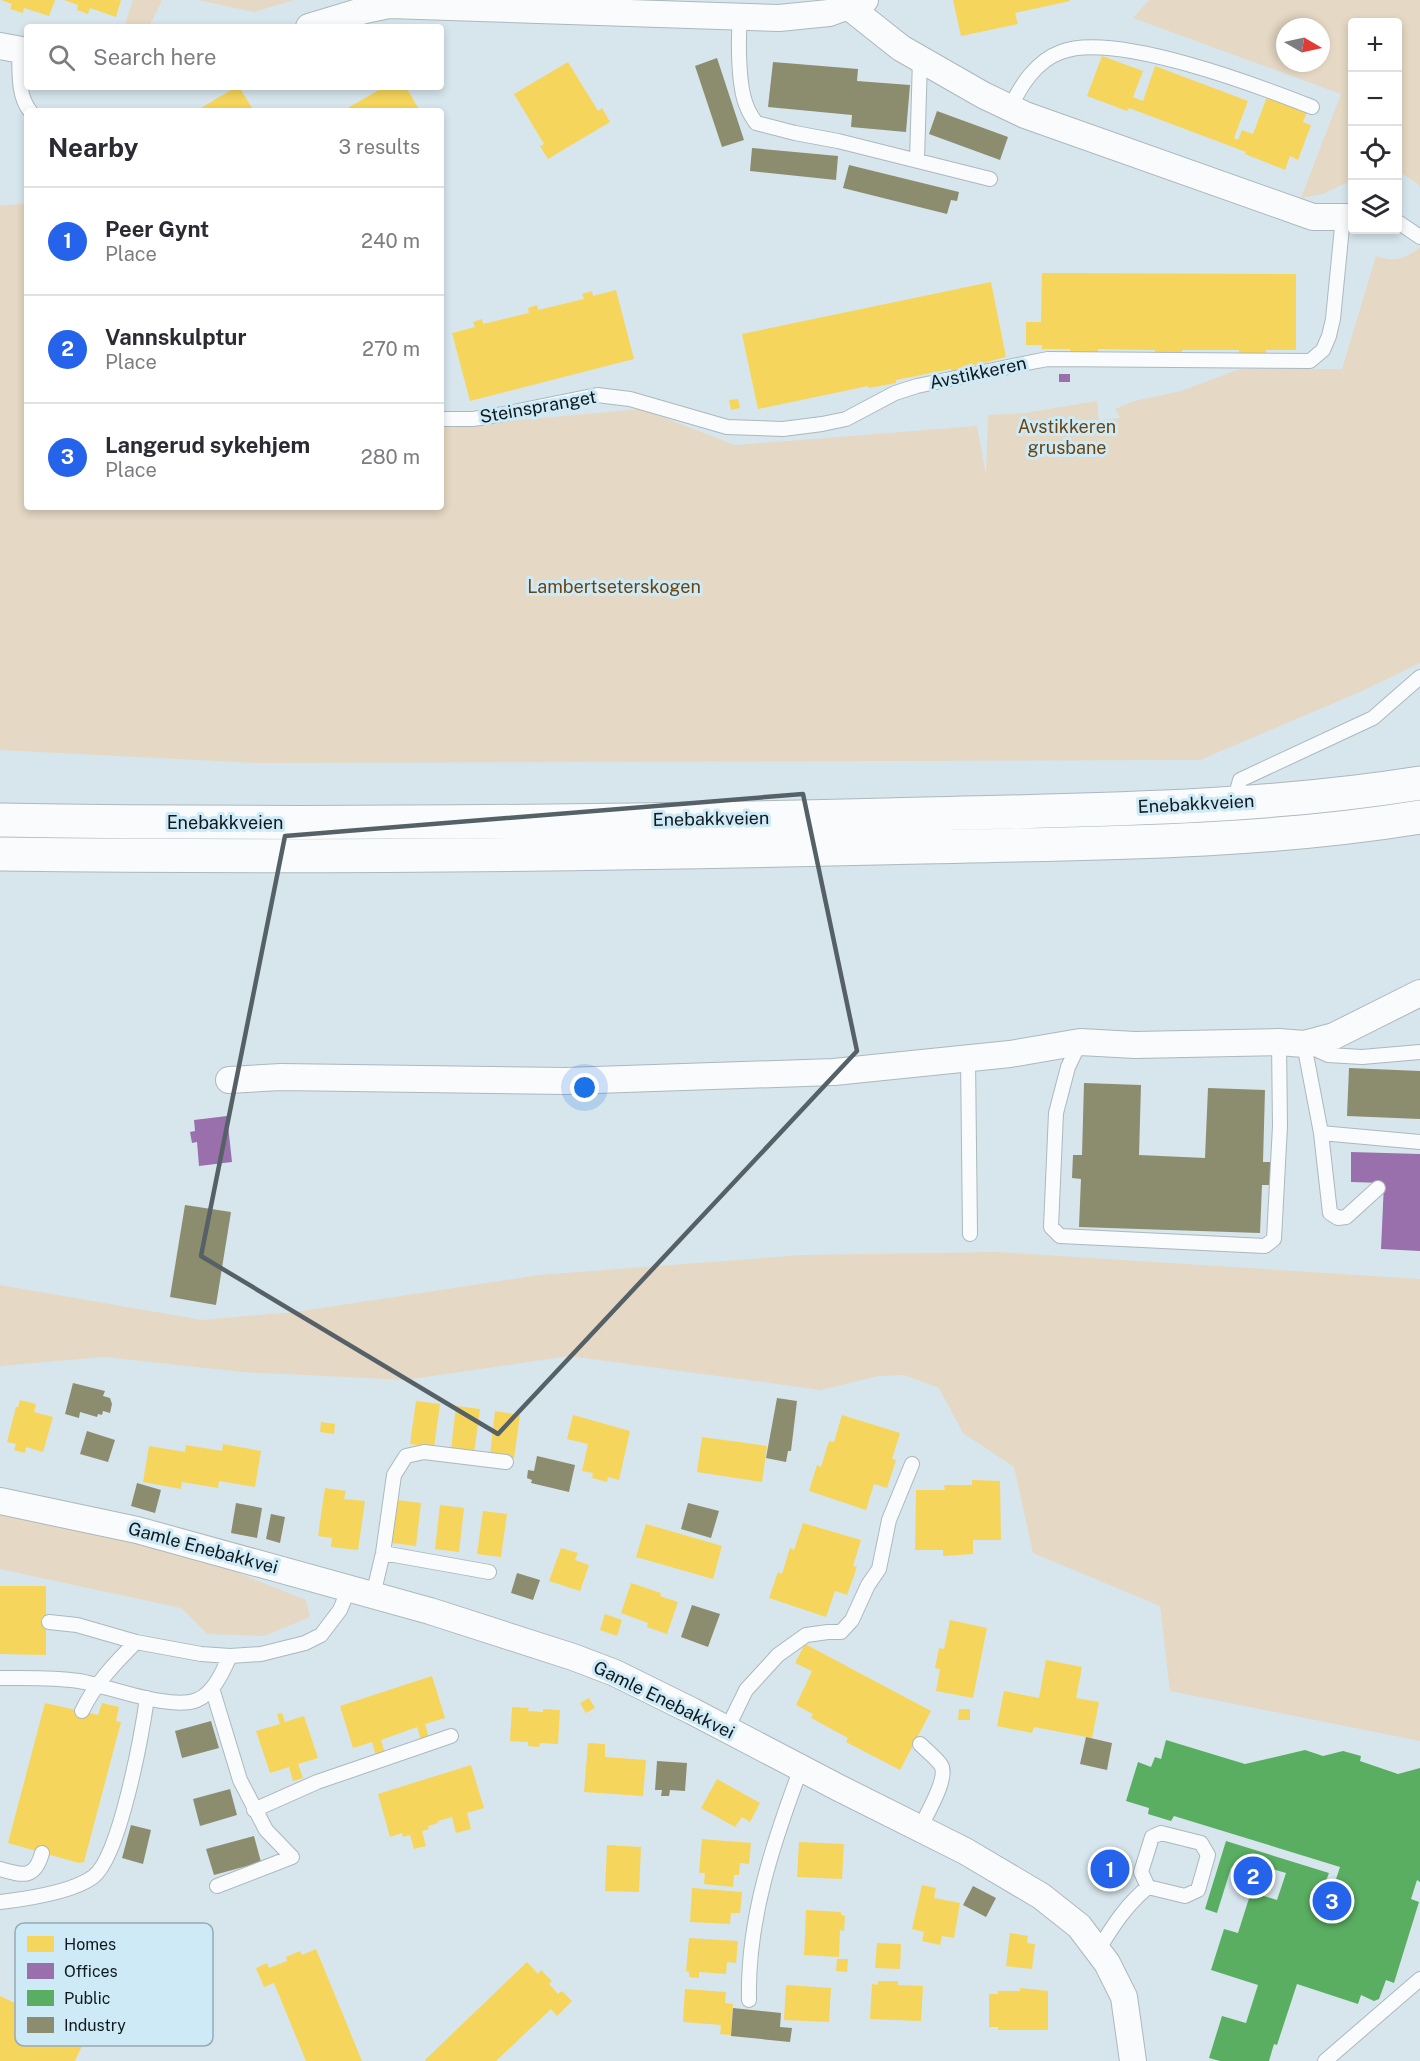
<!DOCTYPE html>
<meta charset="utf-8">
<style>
:root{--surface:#fff;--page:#f2f2f3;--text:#2b2b33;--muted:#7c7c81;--line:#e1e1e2;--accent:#2563eb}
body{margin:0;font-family:"Public Sans",sans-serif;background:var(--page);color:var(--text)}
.controls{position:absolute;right:18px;top:18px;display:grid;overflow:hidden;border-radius:6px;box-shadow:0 3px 9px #0003}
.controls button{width:54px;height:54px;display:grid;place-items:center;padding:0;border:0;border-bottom:2px solid var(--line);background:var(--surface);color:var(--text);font:30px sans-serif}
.compass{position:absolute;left:1276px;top:18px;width:54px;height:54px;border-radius:50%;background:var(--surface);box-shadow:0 3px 9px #0003;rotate:99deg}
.you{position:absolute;left:585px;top:1088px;width:21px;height:21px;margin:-15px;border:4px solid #fff;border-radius:50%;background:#1a73e8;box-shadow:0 0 0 9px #1a73e833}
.badge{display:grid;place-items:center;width:39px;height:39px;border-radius:50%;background:var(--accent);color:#fff;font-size:20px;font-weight:700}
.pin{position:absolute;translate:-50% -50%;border:3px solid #fff;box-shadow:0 2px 6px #0006}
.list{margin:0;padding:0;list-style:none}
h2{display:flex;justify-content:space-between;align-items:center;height:78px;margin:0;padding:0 24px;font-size:26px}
h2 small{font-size:20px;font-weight:400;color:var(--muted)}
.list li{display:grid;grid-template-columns:39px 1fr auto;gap:18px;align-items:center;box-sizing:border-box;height:108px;padding:0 24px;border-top:2px solid var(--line)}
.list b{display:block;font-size:22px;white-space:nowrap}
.list p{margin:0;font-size:20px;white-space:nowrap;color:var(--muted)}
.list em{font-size:20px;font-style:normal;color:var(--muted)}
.icon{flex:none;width:33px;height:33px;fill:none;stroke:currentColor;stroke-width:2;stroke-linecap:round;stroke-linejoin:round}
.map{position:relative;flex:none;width:1420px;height:2061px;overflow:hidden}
.search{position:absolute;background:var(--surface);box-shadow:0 3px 9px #0003;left:24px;top:24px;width:420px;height:66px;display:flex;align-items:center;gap:15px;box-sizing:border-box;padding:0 21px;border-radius:6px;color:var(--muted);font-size:22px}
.panel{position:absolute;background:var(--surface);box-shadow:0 3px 9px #0003;left:24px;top:108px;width:420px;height:402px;border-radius:6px}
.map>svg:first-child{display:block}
.green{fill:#e5d8c4;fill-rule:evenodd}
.homes{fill:#f6d55c}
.offices{fill:#9970ab}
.public{fill:#5aae61}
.industry{fill:#8c8c6e}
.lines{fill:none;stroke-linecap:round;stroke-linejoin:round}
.service-casing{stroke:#acb8bd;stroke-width:16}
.minor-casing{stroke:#acb8bd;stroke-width:28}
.trunk-casing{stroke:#acb8bd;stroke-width:35}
.service{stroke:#f9fbfc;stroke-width:14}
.minor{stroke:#f9fbfc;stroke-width:26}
.trunk{stroke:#f9fbfc;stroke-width:33}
.marked{fill:none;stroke:#556166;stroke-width:4.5;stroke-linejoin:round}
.labels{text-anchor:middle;stroke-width:6;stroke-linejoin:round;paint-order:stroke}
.street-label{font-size:18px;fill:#0f191e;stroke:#ceeaf6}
.park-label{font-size:18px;fill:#6b4410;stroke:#ceeaf6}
.key{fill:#ceeaf6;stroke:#95abb5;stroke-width:1.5}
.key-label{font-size:16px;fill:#0f191e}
</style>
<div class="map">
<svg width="1420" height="2061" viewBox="0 0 1420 2061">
<rect width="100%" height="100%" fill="#d7e6ed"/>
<path class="green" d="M 133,0 L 162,0 L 149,27 L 124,27 Z
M 198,0 L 294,0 L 254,12 Z
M 1149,0 L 1420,0 L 1420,188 L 1418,184 L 1398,171 L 1398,22 L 1352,22 L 1352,180 L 1323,194 L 1301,198 L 1341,94 L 1133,18 ZM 1285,27 L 1321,27 L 1321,63 L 1285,63 Z
M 27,203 L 27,507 L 441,507 L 441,427 L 641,409 L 735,445 L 977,426 L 986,475 L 988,415 L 1025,413 L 1097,401 L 1099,420 L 1121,418 L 1115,409 L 1135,401 L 1181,391 L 1240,369 L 1342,369 L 1376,256 C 1395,263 1405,259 1420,247 L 1420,663 L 1362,691 L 1200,760 L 257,763 L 0,750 L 0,206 Z
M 997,1252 L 1420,1279 L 1420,1741 L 1170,1691 L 1160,1606 L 1033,1553 L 1014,1467 L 963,1433 L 939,1388 L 904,1375 L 878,1376 L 821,1390 L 569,1356 L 405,1380 L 243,1372 L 104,1357 L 0,1366 L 0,1285 L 202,1320 L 295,1312 L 539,1275 L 802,1255 Z
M 0,1512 L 176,1548 L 306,1600 L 310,1617 L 264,1636 L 207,1634 L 181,1608 L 0,1569 Z"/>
<path class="homes" d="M 1,0 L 55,0 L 49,16 L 24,8 L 23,13 L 10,9 L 12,4 Z
M 64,0 L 121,0 L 116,17 L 90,8 L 88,14 L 77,10 L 78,5 Z
M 953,0 L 1070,0 L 1070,1 L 1015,13 L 1018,24 L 961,36 Z
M 1102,56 L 1143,71 L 1133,97 L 1143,101 L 1155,66 L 1248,101 L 1234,138 L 1238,140 L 1242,130 L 1253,134 L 1267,97 L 1307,112 L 1303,122 L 1311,125 L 1298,160 L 1290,156 L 1285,170 L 1245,154 L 1246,152 L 1129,108 L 1127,111 L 1087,96 Z
M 568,62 L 598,111 L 602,108 L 610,122 L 548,159 L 540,146 L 544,144 L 514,94 Z
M 236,87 L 239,87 L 254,111 L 196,111 Z
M 384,87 L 406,87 L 420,111 L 347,111 L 346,109 Z
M 1042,273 L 1296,274 L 1296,350 L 1266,350 L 1266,353 L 1239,353 L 1239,350 L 1182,350 L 1182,352 L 1155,352 L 1155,350 L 1098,349 L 1098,352 L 1070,352 L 1070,349 L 1042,349 L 1042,345 L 1026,345 L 1026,322 L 1041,322 Z
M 991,282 L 1006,357 L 952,371 L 951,369 L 896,380 L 896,383 L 869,388 L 868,386 L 758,409 L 742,334 Z
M 616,290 L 634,359 L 470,401 L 452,333 L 475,327 L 473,322 L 482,319 L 483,324 L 529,313 L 528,308 L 537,305 L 538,310 L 584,299 L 582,294 L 592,291 L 593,296 Z
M 738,399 L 740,408 L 731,410 L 729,400 Z
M 20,1400 L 36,1404 L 34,1412 L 53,1417 L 43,1452 L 26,1447 L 25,1453 L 14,1450 L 16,1444 L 7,1442 L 16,1407 L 18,1407 Z
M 416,1401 L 440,1404 L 434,1447 L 410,1444 Z
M 456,1406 L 480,1409 L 474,1453 L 451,1450 Z
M 495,1411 L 520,1415 L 514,1458 L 490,1455 Z
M 573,1415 L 630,1431 L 619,1480 L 608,1477 L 607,1482 L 592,1478 L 593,1473 L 582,1471 L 588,1444 L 567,1439 Z
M 842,1415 L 900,1433 L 892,1459 L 896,1460 L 887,1488 L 874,1484 L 866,1510 L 809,1491 L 817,1465 L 821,1467 L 829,1441 L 834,1442 Z
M 321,1422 L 335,1424 L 334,1434 L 320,1432 Z
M 702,1437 L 767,1446 L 762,1482 L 697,1472 Z
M 223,1444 L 261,1451 L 255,1487 L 219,1481 L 218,1488 L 182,1482 L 181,1489 L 143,1482 L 149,1446 L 185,1452 L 186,1445 L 222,1451 Z
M 972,1480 L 1000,1481 L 1001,1540 L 973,1540 L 973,1554 L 943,1556 L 943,1550 L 915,1550 L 916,1490 L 945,1490 L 944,1485 L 972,1485 Z
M 325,1488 L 346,1491 L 344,1499 L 365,1501 L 358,1550 L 331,1547 L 332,1538 L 318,1536 Z
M 397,1500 L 421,1503 L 416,1546 L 392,1543 Z
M 440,1505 L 464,1508 L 459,1552 L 435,1549 Z
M 483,1511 L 507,1514 L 501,1557 L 477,1554 Z
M 803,1523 L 861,1540 L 853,1566 L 857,1567 L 847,1595 L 835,1591 L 826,1617 L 769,1598 L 778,1572 L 782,1574 L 790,1548 L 794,1550 Z
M 646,1524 L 722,1546 L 713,1579 L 636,1557 Z
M 561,1548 L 578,1553 L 575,1560 L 589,1565 L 580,1591 L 549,1581 Z
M 631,1583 L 661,1593 L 660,1596 L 678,1602 L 667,1634 L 647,1627 L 648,1623 L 621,1613 Z
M 0,1586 L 46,1586 L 46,1655 L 0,1654 Z
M 605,1614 L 622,1620 L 617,1636 L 600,1630 Z
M 950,1620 L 987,1628 L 973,1698 L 936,1691 L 940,1669 L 935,1668 L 939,1648 L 944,1649 Z
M 805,1644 L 931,1711 L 900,1770 L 846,1742 L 848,1738 L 811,1718 L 813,1714 L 796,1705 L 812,1671 L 795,1663 Z
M 1046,1660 L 1082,1667 L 1076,1698 L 1099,1702 L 1092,1738 L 1034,1727 L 1032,1733 L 997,1726 L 1004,1691 L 1039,1698 Z
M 432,1676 L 445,1718 L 425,1724 L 429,1738 L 421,1740 L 417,1727 L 381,1740 L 385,1753 L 376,1756 L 372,1742 L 353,1748 L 340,1706 Z
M 589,1698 L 595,1708 L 586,1713 L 580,1703 Z
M 45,1703 L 98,1715 L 102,1703 L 119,1707 L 116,1721 L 121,1722 L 84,1862 L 79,1863 L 8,1843 Z
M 512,1707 L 529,1708 L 528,1711 L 543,1712 L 543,1709 L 560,1710 L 558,1744 L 540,1743 L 539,1747 L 528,1746 L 528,1742 L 510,1741 Z
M 959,1709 L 970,1709 L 970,1720 L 958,1720 Z
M 282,1713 L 285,1722 L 304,1716 L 318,1758 L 298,1764 L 303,1778 L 293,1781 L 289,1767 L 270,1773 L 256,1731 L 280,1724 L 277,1714 Z
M 588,1743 L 605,1744 L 605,1757 L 646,1760 L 643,1796 L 584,1792 Z
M 471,1765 L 484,1808 L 467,1813 L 471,1829 L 456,1833 L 452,1817 L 438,1821 L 438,1823 L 428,1826 L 429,1829 L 422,1831 L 426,1846 L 414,1849 L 410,1835 L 403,1837 L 402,1833 L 390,1837 L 378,1794 Z
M 717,1779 L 760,1803 L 750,1822 L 742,1817 L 735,1827 L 701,1808 Z
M 702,1839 L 751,1843 L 749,1864 L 740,1863 L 739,1875 L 734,1875 L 733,1887 L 704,1884 L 705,1873 L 699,1873 Z
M 799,1842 L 844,1844 L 842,1879 L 797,1877 Z
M 607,1845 L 641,1847 L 639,1892 L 605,1891 Z
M 922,1885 L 936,1888 L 934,1898 L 960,1903 L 954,1938 L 942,1936 L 940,1945 L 922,1941 L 924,1932 L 912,1929 Z
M 692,1888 L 742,1892 L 740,1913 L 731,1913 L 730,1924 L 690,1922 Z
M 806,1910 L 841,1912 L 841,1915 L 845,1916 L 844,1931 L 840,1930 L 839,1957 L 804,1955 Z
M 1010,1933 L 1028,1936 L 1027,1943 L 1035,1944 L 1032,1969 L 1006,1966 Z
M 689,1938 L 738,1941 L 736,1963 L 727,1962 L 726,1974 L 699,1972 L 699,1978 L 689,1977 L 689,1972 L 686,1971 Z
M 877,1943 L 901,1944 L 900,1969 L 875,1968 Z
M 316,1949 L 362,2061 L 306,2061 L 274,1983 L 264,1987 L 256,1968 L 267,1963 L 269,1968 L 287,1961 L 286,1957 L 300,1951 L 302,1955 Z
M 837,1959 L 848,1959 L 847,1972 L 836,1971 Z
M 527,1962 L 538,1974 L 541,1970 L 552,1981 L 549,1984 L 558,1994 L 562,1991 L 572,2001 L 557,2016 L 551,2009 L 496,2061 L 426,2061 L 425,2060 Z
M 878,1981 L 898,1981 L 898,1985 L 923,1986 L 921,2021 L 870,2019 L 872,1984 L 878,1985 Z
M 786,1985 L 831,1988 L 829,2022 L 784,2020 Z
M 1020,1988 L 1048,1991 L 1048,2030 L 998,2030 L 998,2027 L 989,2027 L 989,1994 L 998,1994 L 998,1991 L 1020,1991 Z
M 685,1989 L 726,1992 L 725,2003 L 733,2004 L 731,2035 L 720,2034 L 721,2025 L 683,2022 Z
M 0,1996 L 86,2037 L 75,2061 L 0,2061 Z"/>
<path class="offices" d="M 1059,374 L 1070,374 L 1070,382 L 1059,382 Z
M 227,1116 L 232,1162 L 199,1166 L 197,1142 L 192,1143 L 190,1132 L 195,1131 L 194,1120 Z
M 1351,1152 L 1420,1154 L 1420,1251 L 1381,1249 L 1384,1183 L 1351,1182 Z"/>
<path class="public" d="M 1166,1740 L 1245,1764 L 1305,1750 L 1323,1756 L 1343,1751 L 1361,1756 L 1360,1761 L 1398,1774 L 1420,1768 L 1420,1882 L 1417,1880 L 1411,1899 L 1419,1902 L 1394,1983 L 1386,1980 L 1379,1999 L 1374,2001 L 1361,1995 L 1358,2004 L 1297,1984 L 1277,2045 L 1274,2044 L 1269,2061 L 1220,2061 L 1209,2058 L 1222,2016 L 1246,2023 L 1258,1985 L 1211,1970 L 1224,1929 L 1238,1933 L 1251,1892 L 1277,1900 L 1286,1873 L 1245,1861 L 1231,1868 L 1217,1913 L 1205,1909 L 1226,1841 L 1329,1873 L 1324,1886 L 1333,1888 L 1340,1867 L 1174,1816 L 1171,1821 L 1148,1814 L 1149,1808 L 1126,1801 L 1138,1762 L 1151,1767 L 1155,1757 L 1161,1759 Z"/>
<path class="industry" d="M 717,58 L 744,140 L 722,147 L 695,66 Z
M 773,62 L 858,69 L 857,81 L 910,85 L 906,132 L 851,127 L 852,115 L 768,107 Z
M 937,111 L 1008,137 L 1000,160 L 929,134 Z
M 752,148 L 838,156 L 836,180 L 750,171 Z
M 849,165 L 959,192 L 957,201 L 951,200 L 947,214 L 843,188 Z
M 1349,1068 L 1420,1071 L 1420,1119 L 1347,1116 Z
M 1084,1083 L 1141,1085 L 1139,1155 L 1205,1158 L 1208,1088 L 1265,1090 L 1263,1162 L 1271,1162 L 1271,1185 L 1262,1185 L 1260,1233 L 1079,1227 L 1081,1179 L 1072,1178 L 1073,1155 L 1082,1155 Z
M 185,1205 L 231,1212 L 216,1305 L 170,1297 Z
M 73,1383 L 105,1391 L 103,1396 L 110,1398 L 112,1404 L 110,1413 L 103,1411 L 102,1415 L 98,1414 L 97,1417 L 80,1412 L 79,1418 L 65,1414 Z
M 777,1398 L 797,1401 L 791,1451 L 788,1451 L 786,1462 L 766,1458 Z
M 87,1431 L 115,1440 L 108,1462 L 80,1454 Z
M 537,1456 L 575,1465 L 569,1492 L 531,1483 L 532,1480 L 527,1478 L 528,1470 L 534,1471 Z
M 137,1483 L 161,1490 L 155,1513 L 131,1506 Z
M 236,1503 L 262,1508 L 257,1538 L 231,1533 Z
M 688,1503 L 719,1511 L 711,1538 L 681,1529 Z
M 271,1514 L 285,1517 L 280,1543 L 266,1539 Z
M 517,1573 L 540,1580 L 533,1600 L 511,1593 Z
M 692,1605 L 720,1614 L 708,1647 L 681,1637 Z
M 211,1721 L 219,1748 L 182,1758 L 175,1731 Z
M 1086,1737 L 1112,1743 L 1107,1770 L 1080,1764 Z
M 657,1761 L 687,1763 L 685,1791 L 670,1790 L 669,1796 L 661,1796 L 662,1790 L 655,1790 Z
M 230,1789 L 237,1815 L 200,1826 L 193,1799 Z
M 131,1825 L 151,1830 L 143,1864 L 122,1858 Z
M 254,1836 L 261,1862 L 214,1875 L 206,1849 Z
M 973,1886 L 996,1898 L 986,1917 L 963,1905 Z
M 733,2008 L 781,2013 L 780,2027 L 792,2028 L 790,2042 L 731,2036 Z"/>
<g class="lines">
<g class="service-casing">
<path id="service" d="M 740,18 C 738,41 738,87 747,107 C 749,113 753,118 756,123 L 795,133 L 838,141 L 990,179
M 19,50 C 20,70 17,95 30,111
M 1010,108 C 1021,85 1036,61 1061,52 C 1114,31 1259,86 1312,107
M 917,160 L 920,59
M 1398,222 L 1420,237
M 441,419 L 473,419 L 504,414 L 597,395 L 630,399 L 727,427 L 783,429 L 822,424 L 846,419 L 895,393 L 917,386 L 1032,362 L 1048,359 L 1310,361 L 1323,350 L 1329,336 L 1333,319 L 1343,217
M 1234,802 L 1240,780 L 1373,718 L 1420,677
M 1080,1042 L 1068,1067 L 1056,1113 L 1051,1227 L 1060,1236 L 1265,1246 L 1274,1239 L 1280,1126 L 1279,1042
M 1304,1044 L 1321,1133 L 1330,1213 L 1338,1218 L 1346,1217 L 1378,1188
M 1306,1045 L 1328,1055 L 1362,1057 L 1420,1052
M 968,1058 L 970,1234
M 1321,1133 L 1420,1142
M 383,1553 L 489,1572
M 373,1595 L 383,1553 L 394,1475 L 406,1456 L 424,1452 L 506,1462
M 49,1622 L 77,1625 L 136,1642 L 201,1654 L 230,1656 L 261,1654 L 305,1643 L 321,1635 L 340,1610 L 349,1588
M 0,1678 C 26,1678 53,1677 79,1681 C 109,1686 170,1711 197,1700 C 214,1693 223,1671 230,1656
M 212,1688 L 240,1780 L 266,1830 L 292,1857 L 217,1886
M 82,1711 C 95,1684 115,1663 136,1642
M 727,1729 L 746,1690 L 778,1655 L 806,1635 L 828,1632 L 841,1632 L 852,1620 L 868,1585 L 879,1569 L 889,1520 L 912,1464
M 254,1810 L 317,1782 L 451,1736
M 920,1828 C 926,1815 949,1778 941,1765 C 936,1758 927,1751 920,1744
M 1161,1833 L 1201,1843 L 1208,1855 L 1198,1890 L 1185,1896 L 1148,1887 L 1141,1872 L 1152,1837 Z
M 0,1869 C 23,1876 35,1879 42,1853
M 0,1902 C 26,1899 72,1892 93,1877 C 120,1857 142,1733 147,1698
M 1098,1950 C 1113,1926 1126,1905 1148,1887
M 749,2000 C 747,1920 773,1843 801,1768
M 1325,2061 L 1420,1979"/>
</g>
<g class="minor-casing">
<path id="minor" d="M 848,6 L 901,48 L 983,95 L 1025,115 L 1313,217 L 1352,217
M 309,27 L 365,10 L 389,5 L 779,18 L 829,13 L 865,0
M 0,46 L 27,51
M 229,1080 L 281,1077 L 566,1081 L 834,1072 L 1010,1054 L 1080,1042 L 1135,1045 L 1279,1042 L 1304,1044 L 1334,1036 L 1420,993
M 0,1501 L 137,1530 L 430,1611 L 573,1657 L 615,1673 L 692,1711 L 839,1788 L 965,1851 L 1041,1896 L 1079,1926 L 1107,1963 L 1124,1997 L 1133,2061"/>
</g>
<g class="trunk-casing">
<path id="trunk" d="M 0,820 C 295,825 590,822 886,815 C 1064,810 1244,811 1420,783
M 0,854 C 293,858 586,855 878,848 C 1059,843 1242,846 1420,817"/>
</g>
<use href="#service" class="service"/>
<use href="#minor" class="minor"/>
<use href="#trunk" class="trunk"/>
</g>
<path class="marked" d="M 803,794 L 857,1051 L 498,1434 L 201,1256 L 285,836 Z"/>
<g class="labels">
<g class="street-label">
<text transform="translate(978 373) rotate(-12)" y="6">Avstikkeren</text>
<text transform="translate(538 407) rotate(-10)" y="6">Steinspranget</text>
<text transform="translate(1196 804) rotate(-3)" y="6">Enebakkveien</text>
<text transform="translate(711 819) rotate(-1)" y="6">Enebakkveien</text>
<text x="225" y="829">Enebakkveien</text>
<text transform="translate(203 1548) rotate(15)" y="6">Gamle Enebakkvei</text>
<text transform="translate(664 1700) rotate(26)" y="6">Gamle Enebakkvei</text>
</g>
<g class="park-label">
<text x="1067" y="433">Avstikkeren<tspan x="1067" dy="21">grusbane</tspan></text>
<text x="614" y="593">Lambertseterskogen</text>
</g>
</g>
<rect x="15" y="1923" width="198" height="123" rx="9" class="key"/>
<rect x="27" y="1936" width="27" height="16" fill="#f6d55c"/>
<rect x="27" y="1963" width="27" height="16" fill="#9970ab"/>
<rect x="27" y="1990" width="27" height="16" fill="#5aae61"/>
<rect x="27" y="2017" width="27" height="16" fill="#8c8c6e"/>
<g class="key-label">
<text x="64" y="1950">Homes</text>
<text x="64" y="1977">Offices</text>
<text x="64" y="2004">Public</text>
<text x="64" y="2031">Industry</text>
</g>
</svg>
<div class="controls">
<button>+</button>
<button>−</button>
<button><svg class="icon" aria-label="locate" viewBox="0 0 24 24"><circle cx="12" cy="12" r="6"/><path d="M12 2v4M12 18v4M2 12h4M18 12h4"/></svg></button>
<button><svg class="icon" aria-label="layers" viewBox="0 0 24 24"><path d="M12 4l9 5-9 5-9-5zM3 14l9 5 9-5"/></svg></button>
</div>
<svg class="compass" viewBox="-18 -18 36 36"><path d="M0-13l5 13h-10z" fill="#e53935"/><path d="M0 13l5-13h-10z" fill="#7c7c81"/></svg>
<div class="you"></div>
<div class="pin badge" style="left:1110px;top:1869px">1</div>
<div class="pin badge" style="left:1253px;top:1876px">2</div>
<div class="pin badge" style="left:1332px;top:1901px">3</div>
<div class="search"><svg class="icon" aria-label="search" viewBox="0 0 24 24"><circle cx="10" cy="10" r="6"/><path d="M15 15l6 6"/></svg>Search here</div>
<section class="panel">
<h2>Nearby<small>3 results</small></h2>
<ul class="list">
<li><span class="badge">1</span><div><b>Peer Gynt</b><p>Place</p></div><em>240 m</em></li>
<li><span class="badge">2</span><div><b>Vannskulptur</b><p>Place</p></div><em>270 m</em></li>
<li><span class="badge">3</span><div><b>Langerud sykehjem</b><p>Place</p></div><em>280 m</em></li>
</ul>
</section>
</div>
